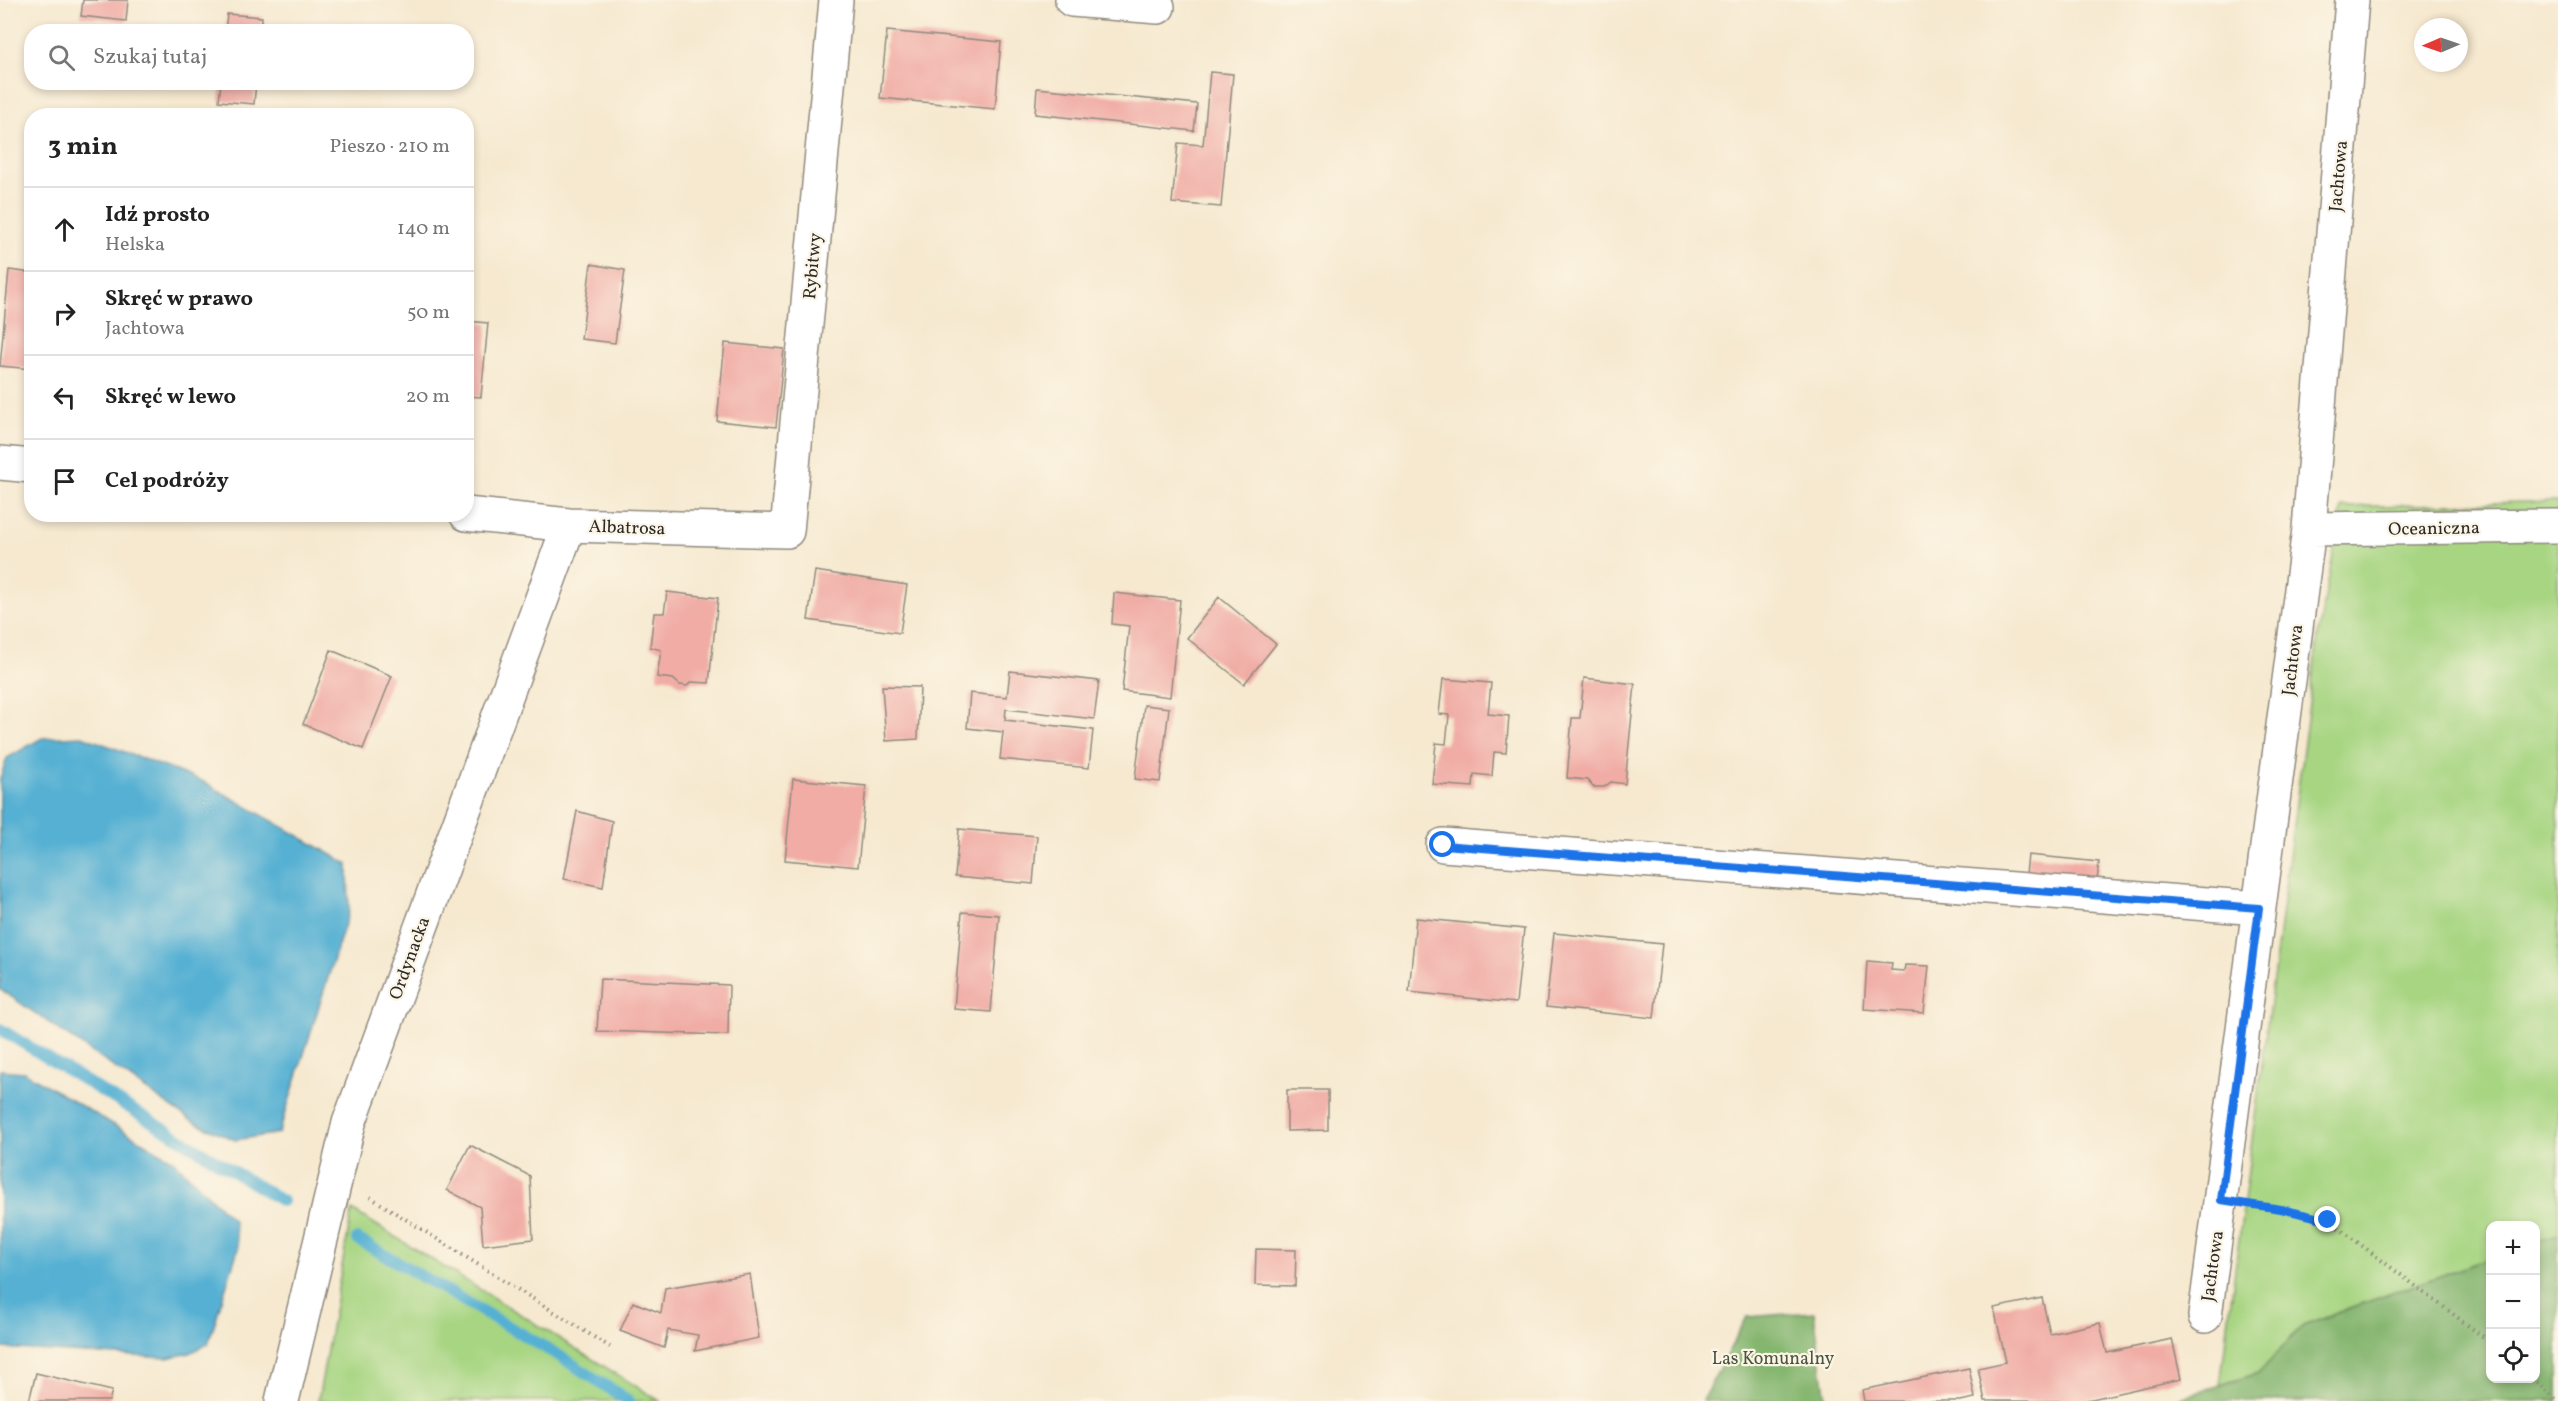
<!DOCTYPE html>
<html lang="pl">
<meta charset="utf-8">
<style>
:root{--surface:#fff;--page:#f2f2f2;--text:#222;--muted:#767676;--line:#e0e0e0}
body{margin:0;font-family:Vollkorn,serif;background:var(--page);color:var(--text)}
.controls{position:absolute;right:18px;bottom:18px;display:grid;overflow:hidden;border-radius:12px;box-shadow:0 3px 9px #0003}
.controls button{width:54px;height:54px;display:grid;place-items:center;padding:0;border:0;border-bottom:2px solid var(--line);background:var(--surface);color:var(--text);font:30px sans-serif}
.compass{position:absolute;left:2414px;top:18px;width:54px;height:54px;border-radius:50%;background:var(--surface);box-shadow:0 3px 9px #0003;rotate:268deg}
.stop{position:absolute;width:18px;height:18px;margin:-14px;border:4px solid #1a73e8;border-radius:50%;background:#fff}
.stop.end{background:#1a73e8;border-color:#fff;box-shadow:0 2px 6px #0008}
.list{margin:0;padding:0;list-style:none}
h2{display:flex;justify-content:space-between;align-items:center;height:78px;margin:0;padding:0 24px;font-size:26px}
h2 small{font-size:20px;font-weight:400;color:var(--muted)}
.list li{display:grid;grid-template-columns:39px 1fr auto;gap:18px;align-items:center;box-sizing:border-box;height:84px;padding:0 24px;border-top:2px solid var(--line)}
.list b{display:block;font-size:22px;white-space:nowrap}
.list p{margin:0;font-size:20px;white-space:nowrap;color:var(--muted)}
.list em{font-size:20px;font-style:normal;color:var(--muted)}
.icon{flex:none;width:33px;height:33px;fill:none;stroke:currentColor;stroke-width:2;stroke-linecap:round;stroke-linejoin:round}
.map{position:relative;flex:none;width:2558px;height:1401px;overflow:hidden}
.search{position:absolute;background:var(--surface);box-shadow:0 3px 9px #0003;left:24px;top:24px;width:450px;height:66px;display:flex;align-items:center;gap:15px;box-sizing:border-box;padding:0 21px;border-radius:24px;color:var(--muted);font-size:22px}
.panel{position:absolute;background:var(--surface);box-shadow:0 3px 9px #0003;left:24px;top:108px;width:450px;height:414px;border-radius:24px}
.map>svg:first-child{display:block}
.green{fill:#a7d582;stroke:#698056;stroke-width:1.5}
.forest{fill:#85b670;stroke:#58704e;stroke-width:1.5}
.water{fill:#55b0d3;stroke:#406e7f;stroke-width:1.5}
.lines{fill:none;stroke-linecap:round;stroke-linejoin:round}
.stream{stroke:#55b0d3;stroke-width:12}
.building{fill:#f0aca5}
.minor-casing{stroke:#908a7e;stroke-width:36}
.path{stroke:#908a7e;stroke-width:4;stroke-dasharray:1.5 4.5;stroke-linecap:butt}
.minor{stroke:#fff;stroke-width:33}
.route{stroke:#1a73e8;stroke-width:8}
.labels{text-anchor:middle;stroke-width:4.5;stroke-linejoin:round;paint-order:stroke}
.street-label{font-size:18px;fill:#2b2b2b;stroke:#fcf5e5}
.park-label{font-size:18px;fill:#4a5641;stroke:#fcf5e5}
</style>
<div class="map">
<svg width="2558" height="1401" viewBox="0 0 2558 1401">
<rect width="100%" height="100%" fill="#fcf5e5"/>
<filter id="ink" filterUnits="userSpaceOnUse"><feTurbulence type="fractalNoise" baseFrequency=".0167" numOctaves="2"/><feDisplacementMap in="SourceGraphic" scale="12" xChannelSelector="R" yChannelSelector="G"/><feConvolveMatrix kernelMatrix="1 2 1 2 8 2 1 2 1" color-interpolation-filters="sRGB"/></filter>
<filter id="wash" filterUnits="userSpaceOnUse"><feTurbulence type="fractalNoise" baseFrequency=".008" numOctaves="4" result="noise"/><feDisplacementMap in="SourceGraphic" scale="24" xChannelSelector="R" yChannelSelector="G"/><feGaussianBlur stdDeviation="1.35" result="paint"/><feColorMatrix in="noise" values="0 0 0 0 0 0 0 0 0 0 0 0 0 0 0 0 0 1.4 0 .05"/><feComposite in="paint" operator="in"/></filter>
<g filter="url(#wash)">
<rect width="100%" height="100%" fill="#f6e9d0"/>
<path class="green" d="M 2558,501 L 2558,1235 L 2536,1242 L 2536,1226 L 2490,1226 L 2490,1258 L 2303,1325 L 2259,1373 L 2220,1385 L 2318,635 L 2342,507 Z
M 352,1210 L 660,1401 L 318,1401 Z"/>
<path class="forest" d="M 2558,1235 L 2558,1401 L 2170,1401 L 2259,1373 L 2303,1325 L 2490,1258 L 2490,1378 L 2536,1378 L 2536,1242 Z
M 1814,1312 L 1826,1401 L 1702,1401 L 1747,1317 Z"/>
<path class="water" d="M 82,736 L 202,781 L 348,864 L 349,911 L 279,1133 L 235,1140 L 192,1121 L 0,989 L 0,779 L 7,758 L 42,738 Z
M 0,1070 L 24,1072 L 172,1159 L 234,1221 L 238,1249 L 208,1344 L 190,1353 L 167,1358 L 0,1348 Z"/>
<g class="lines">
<path class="stream" d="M 0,1029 L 282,1201
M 357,1239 L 558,1355 L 629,1401"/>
</g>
<g id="blocks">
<path class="building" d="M 83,0 L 128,0 L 126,21 L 81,16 Z
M 227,14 L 262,17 L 261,32 L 225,32 Z
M 887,31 L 1001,42 L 995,109 L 880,98 Z
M 1210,72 L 1233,74 L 1221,207 L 1172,203 L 1178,143 L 1203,145 Z
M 221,82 L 256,82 L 254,104 L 219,101 Z
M 1037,88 L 1197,104 L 1194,131 L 1035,114 Z
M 591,264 L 625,270 L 615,343 L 581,339 Z
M 9,270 L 32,273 L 32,369 L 0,366 Z
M 466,321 L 488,323 L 481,397 L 466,396 Z
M 725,343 L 784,349 L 776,427 L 717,421 Z
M 815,571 L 907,585 L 900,633 L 808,620 Z
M 667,592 L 718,598 L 709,683 L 691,682 L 687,686 L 680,685 L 673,679 L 657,677 L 661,650 L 650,647 L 654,613 L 664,613 Z
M 1114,593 L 1180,600 L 1170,697 L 1122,691 L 1129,626 L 1112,624 Z
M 1219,597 L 1276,644 L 1244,684 L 1187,638 Z
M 331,650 L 392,676 L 363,749 L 303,724 Z
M 1010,671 L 1099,681 L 1094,719 L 1006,709 L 1005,720 L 1093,730 L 1089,768 L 1000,759 L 1003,732 L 967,728 L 970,693 L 1007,697 Z
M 1584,678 L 1635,684 L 1625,784 L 1611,782 L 1604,787 L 1593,787 L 1587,780 L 1567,778 L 1572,718 L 1580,718 Z
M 1443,679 L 1491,683 L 1488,714 L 1509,716 L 1506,753 L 1494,752 L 1492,776 L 1474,774 L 1473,787 L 1432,784 L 1436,743 L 1446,744 L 1449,715 L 1439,714 Z
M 882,686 L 920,687 L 918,739 L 886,741 Z
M 1144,705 L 1169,708 L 1160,782 L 1135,779 Z
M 793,779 L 866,786 L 858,867 L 785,860 Z
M 577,811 L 612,821 L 603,887 L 564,879 Z
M 959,829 L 1037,836 L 1033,884 L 955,877 Z
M 2028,855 L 2099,862 L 2096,891 L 2025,884 Z
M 962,912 L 999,915 L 991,1012 L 954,1009 Z
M 1416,918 L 1524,929 L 1516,1003 L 1409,992 Z
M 1554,933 L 1662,944 L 1654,1018 L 1546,1007 Z
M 1867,961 L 1892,963 L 1891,970 L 1904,971 L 1905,965 L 1929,966 L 1924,1013 L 1864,1009 Z
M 600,979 L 729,985 L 728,1035 L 597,1031 Z
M 1287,1090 L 1328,1090 L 1328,1130 L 1287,1131 Z
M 470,1145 L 530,1176 L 533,1239 L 483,1245 L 480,1207 L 447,1190 Z
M 1256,1249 L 1296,1250 L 1295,1286 L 1255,1285 Z
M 750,1274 L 759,1338 L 695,1351 L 698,1335 L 668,1330 L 664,1348 L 620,1331 L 633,1302 L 661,1313 L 665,1288 Z
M 2042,1298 L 2050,1334 L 2100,1323 L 2107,1353 L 2172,1339 L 2181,1379 L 2083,1401 L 1985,1401 L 1978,1368 L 2006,1362 L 1994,1308 Z
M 1969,1368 L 1975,1398 L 1960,1401 L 1864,1401 L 1862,1390 Z
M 36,1373 L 112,1391 L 109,1401 L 29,1401 Z"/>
</g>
</g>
<g filter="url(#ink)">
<use href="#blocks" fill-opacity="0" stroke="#908a7e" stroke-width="1.5"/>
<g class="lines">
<g class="minor-casing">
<path id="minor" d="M 1072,0 L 1158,7
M 0,463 L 32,466
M 466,514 L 569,525 L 787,531 L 836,0
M 2309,529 L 2558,526
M 1443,845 L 2259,908
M 2205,1316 L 2309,529 L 2352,0
M 282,1401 L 349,1123 L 569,525"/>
</g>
<path class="path" d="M 370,1197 L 610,1347
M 2258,1205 L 2328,1220 L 2490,1342
M 2532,1378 L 2558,1401"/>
<use href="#minor" class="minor"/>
</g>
</g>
<g class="lines" filter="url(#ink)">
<path class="route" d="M 1443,845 L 2259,908 L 2221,1200 L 2281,1209 L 2328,1220"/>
</g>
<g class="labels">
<g class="street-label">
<text transform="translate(2338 176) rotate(-85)" y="6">Jachtowa</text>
<text transform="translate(812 266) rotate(-85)" y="6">Rybitwy</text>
<text transform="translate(627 527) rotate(2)" y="6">Albatrosa</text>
<text transform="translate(2434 528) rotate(-1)" y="6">Oceaniczna</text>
<text transform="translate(2292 660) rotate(-83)" y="6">Jachtowa</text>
<text transform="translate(409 958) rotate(-70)" y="6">Ordynacka</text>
<text transform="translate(2212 1266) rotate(-82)" y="6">Jachtowa</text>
</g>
<g class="park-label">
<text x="1773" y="1364">Las Komunalny</text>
</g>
</g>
</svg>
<div class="controls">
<button>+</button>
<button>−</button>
<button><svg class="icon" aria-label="locate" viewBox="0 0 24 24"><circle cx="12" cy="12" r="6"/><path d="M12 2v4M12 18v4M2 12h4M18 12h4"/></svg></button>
</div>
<svg class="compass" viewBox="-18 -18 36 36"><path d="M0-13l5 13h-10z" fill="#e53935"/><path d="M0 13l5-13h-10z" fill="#767676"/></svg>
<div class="stop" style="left:1443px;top:845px"></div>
<div class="stop end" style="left:2328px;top:1220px"></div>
<div class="search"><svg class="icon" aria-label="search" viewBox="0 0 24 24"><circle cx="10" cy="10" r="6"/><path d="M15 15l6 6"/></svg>Szukaj tutaj</div>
<section class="panel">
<h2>3 min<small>Pieszo · 210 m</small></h2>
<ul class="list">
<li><svg class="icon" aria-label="ahead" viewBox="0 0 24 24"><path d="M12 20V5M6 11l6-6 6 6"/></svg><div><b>Idź prosto</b><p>Helska</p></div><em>140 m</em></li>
<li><svg class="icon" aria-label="right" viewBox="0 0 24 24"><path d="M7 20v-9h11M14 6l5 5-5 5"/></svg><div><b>Skręć w prawo</b><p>Jachtowa</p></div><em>50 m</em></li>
<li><svg class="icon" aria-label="left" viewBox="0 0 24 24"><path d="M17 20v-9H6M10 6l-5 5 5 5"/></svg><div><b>Skręć w lewo</b></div><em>20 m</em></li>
<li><svg class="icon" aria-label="arrive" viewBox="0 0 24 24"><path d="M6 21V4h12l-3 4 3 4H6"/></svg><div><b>Cel podróży</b></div></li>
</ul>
</section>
</div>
